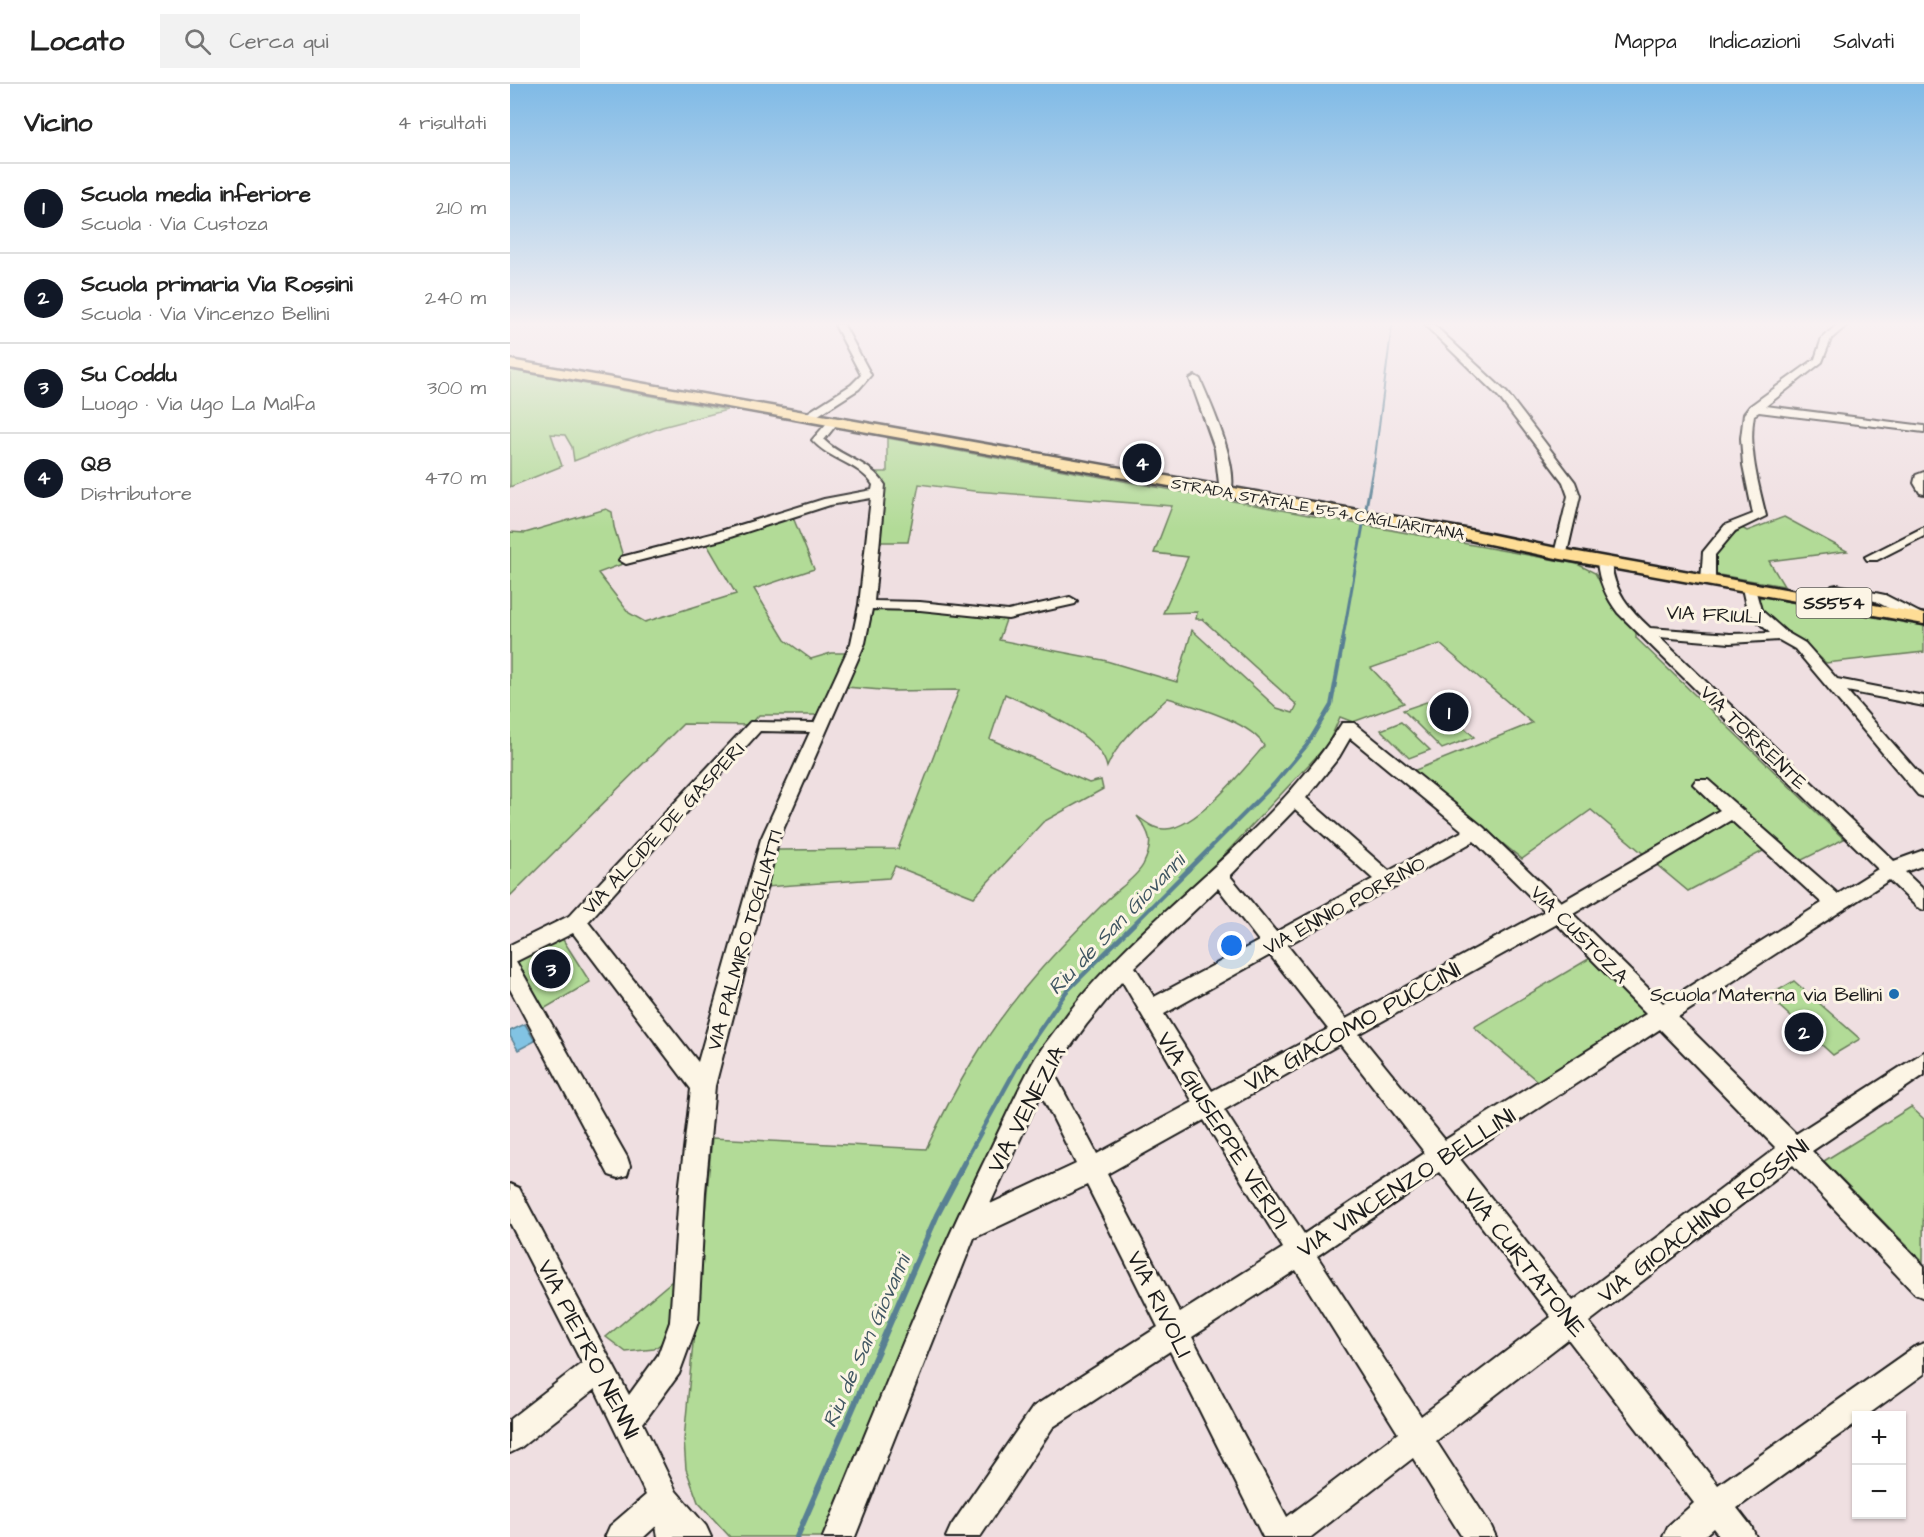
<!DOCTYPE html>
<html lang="it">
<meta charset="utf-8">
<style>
:root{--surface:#fff;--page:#f2f2f2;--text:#222;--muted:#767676;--line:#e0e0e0;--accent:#111827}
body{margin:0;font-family:"Architects Daughter",sans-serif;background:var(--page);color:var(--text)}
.controls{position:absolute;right:18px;bottom:18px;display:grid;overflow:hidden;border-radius:0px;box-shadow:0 2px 4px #0004}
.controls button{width:54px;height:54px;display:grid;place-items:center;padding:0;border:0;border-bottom:2px solid var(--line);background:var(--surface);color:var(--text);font:30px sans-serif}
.you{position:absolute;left:722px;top:862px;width:21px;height:21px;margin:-15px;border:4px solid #fff;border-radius:50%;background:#1a73e8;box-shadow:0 0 0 9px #1a73e833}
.badge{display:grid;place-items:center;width:39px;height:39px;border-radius:50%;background:var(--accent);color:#fff;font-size:20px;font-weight:700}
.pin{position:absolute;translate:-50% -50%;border:3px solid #fff;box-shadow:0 2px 6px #0006}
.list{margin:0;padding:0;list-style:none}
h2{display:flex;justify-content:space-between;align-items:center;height:78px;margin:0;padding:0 24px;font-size:26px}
h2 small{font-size:20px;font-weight:400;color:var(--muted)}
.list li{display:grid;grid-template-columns:39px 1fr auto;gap:18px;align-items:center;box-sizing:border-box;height:90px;padding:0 24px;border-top:2px solid var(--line)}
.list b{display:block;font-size:22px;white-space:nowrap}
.list p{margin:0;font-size:20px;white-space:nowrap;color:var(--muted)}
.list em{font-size:20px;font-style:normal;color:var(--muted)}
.icon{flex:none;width:33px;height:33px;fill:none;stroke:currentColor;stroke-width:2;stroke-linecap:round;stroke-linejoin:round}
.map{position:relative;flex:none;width:1414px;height:1453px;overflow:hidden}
header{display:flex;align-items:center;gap:36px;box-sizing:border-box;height:84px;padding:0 30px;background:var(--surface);border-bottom:2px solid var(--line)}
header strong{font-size:28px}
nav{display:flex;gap:33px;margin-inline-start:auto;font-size:21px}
.search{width:420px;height:54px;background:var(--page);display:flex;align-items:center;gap:15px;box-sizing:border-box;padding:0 21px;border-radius:0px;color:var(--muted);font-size:22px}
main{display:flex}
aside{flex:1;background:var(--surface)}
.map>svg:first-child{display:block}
.green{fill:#b2db97;stroke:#677c5a;stroke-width:1.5}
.water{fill:#82c3e3;stroke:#598093;stroke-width:1.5}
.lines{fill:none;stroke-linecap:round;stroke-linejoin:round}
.stream-far4{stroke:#598093;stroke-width:2}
.stream-far3{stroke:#598093;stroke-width:3}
.stream-far2{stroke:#598093;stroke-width:4}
.stream-far1{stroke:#598093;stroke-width:4.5}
.stream{stroke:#598093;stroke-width:6}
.minor-casing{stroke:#1c1c1c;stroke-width:4}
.major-casing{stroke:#1c1c1c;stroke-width:5}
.minor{fill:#fcf5e5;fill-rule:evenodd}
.major{fill:#fedd96;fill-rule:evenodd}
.poi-dot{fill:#1f6fb2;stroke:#fcf5e5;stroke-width:2}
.labels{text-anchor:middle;stroke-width:6;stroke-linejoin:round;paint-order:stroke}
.far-street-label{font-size:16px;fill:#1c1c1c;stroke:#fcf5e5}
.shield{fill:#fcf5e5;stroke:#5f5d58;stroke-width:1.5}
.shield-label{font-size:18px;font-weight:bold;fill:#1c1c1c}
.street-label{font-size:20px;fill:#1c1c1c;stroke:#fcf5e5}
.poi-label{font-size:20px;fill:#1c1c1c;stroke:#fcf5e5;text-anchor:end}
.water-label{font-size:21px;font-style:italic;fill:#405662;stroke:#fcf5e5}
.near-street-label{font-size:24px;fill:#1c1c1c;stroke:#fcf5e5}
</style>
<header>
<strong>Locato</strong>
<div class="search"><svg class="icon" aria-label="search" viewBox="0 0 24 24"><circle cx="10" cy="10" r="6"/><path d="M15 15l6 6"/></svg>Cerca qui</div>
<nav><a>Mappa</a><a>Indicazioni</a><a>Salvati</a></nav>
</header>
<main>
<aside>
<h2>Vicino<small>4 risultati</small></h2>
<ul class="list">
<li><span class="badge">1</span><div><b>Scuola media inferiore</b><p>Scuola · Via Custoza</p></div><em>210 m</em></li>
<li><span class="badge">2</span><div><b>Scuola primaria Via Rossini</b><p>Scuola · Via Vincenzo Bellini</p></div><em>240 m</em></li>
<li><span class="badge">3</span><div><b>Su Coddu</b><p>Luogo · Via Ugo La Malfa</p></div><em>300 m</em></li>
<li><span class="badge">4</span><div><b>Q8</b><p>Distributore</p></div><em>470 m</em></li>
</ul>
</aside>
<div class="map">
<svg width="1414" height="1453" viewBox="0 0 1414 1453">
<rect width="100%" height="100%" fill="#efdfe1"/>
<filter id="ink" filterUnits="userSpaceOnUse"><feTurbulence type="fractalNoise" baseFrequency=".0167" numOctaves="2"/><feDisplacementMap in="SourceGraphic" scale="12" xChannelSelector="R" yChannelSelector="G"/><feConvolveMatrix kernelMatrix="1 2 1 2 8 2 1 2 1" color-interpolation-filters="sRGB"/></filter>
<g filter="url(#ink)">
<path class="green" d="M 0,286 L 217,326 L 152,343 L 64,377 L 62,363 L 55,351 L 41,350 L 52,382 L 0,403 Z
M 377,354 L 1067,480 L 1085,489 L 1100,517 L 1126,545 L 1126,554 L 1334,755 L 1288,778 L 1253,767 L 1178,807 L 1081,726 L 1012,775 L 903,687 L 1022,639 L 930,560 L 861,584 L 894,619 L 843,638 L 830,633 L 818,660 L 625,866 L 565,920 L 537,962 L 318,1453 L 220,1453 L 188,1418 L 176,1385 L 174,1356 L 202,1054 L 416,1065 C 444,1006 476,948 519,899 C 543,870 570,843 597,816 C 608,805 626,794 633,781 C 644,759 641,750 627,732 C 636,738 644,746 656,745 C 687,744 734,685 754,662 C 742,638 683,622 658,614 C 636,634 608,656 597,683 C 590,649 524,624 495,610 L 480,655 L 579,699 L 591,696 L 593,705 L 533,738 L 464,813 L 385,782 L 379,794 L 256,803 L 268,766 L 388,765 L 449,606 L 383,607 L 336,603 L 359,524 L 365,522 L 497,533 L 489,556 L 593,576 L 667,598 L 682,546 L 767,624 L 783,629 L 787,621 L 692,535 L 686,535 L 687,528 L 653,529 L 678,473 L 644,469 L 662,422 L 464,407 L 409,400 L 398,458 L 368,458 L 373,399 L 367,388 L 377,388 Z
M 96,425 L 102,428 L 104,443 L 115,479 L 88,489 L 119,529 L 135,538 L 226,510 L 195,457 L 282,431 L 304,485 L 244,505 L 275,556 L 301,575 L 321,569 L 338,569 L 309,631 L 249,631 L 240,641 L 173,640 L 0,812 L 0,448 L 15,449 Z
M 1274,433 L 1337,467 L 1259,477 L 1274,502 L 1203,490 L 1202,472 L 1216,456 L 1232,444 L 1237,447 Z
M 1254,513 L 1414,542 L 1414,568 L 1316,579 L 1297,561 L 1255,533 L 1248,514 Z
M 925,615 L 964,653 L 932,665 L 893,626 Z
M 891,638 L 920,666 L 899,674 L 871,646 Z
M 50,851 L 80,898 L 32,926 L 4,876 Z
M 1082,873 L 1143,930 L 1032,1001 L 964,943 Z
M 1284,897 L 1350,955 L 1323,971 L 1258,912 Z
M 1401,1023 L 1414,1035 L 1413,1178 L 1314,1077 Z
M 168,1192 L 162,1251 L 144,1265 L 116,1268 L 96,1253 Z"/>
<path class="water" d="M 15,940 L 25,957 L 8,966 L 0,952 L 0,947 Z"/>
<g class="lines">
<path class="stream-far4" d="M 864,381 L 882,241"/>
<path class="stream-far3" d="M 832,559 L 864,379"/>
<path class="stream-far2" d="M 677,787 L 764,700 L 797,661 L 821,621 L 833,557"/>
<path class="stream-far1" d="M 454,1079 L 518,963 L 556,908 L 679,785"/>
<path class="stream" d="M 287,1453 L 427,1131 L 455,1078"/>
<g class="minor-casing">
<path id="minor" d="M 325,241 L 334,241 L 361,291 L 349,305 L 302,335 L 294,335 L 294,331 L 341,301 L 351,291 Z
M 915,241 L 924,241 L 997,309 L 1065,398 L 1070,412 L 1056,473 L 1051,474 L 1044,470 L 1058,412 L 1053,398 L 989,313 Z
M 1327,241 L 1337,241 L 1321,255 L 1312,278 L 1256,322 L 1414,342 L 1414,348 L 1249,328 L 1244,331 C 1238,365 1248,399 1256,432 L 1225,447 L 1205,471 L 1205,497 L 1203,500 L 1193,500 L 1191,497 L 1193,468 L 1215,441 L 1243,430 L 1233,381 L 1231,354 L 1234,330 L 1240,322 L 1305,275 L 1312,254 Z
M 685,292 L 690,295 C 701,320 731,386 720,411 L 716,412 L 710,408 L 705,365 L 680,295 Z
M 321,338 L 326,341 L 314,356 C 333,375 360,377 375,401 L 364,517 L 410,518 L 498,527 L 560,513 L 567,517 L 565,520 L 498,535 L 410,526 L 362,525 L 355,559 L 269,755 L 205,1002 L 195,1108 L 188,1238 L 169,1290 L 133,1339 L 166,1407 L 196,1442 L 201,1453 L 148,1453 L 146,1442 L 134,1453 L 95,1453 L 100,1442 L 136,1411 L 85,1305 L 10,1364 L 0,1369 L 0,1335 L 72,1279 L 0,1139 L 0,1100 L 9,1104 L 119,1311 L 148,1271 L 160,1238 L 169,1108 L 181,1005 L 63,849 L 5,878 L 7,879 L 117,1073 L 120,1082 L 117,1091 L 108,1094 L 99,1091 L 0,905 L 0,861 L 59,832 L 240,638 L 304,639 L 341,559 L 349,521 L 361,414 L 320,421 L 211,456 L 116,480 L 109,476 L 111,473 L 201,450 L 314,415 L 362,406 L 363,401 C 349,379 319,376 302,356 L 317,339 ZM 250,647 L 300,648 L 251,755 L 188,978 L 78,838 Z
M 1414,388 L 1414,410 L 1410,409 L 1404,399 L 1406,391 Z
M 1414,443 L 1414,452 L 1367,476 L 1357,476 L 1355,473 Z
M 1094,474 L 1101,478 C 1104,508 1119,524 1140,544 L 1220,550 L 1260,549 L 1237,527 L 1232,504 L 1239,500 L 1244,501 L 1251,526 L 1276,548 L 1295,559 L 1327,595 L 1414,612 L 1414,622 L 1337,607 L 1414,695 L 1414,713 L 1408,711 L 1285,565 L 1269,556 L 1220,559 L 1149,553 L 1384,777 L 1414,766 L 1414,781 L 1395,788 L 1414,806 L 1414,826 L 1407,823 L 1379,796 L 1168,933 L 1286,1050 L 1414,968 L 1414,991 L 1302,1067 L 1414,1182 L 1414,1214 L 1405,1210 L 1283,1081 L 1079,1238 L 1208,1401 L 1404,1263 L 1414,1259 L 1414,1290 L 1356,1332 L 1346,1332 L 1346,1339 L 1227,1424 L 1241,1442 L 1246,1453 L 1210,1453 L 1203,1444 L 1193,1453 L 1153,1453 L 1158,1442 L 1184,1419 L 1058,1255 L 926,1357 L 981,1442 L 986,1453 L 952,1453 L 903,1374 L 801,1453 L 753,1453 L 660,1267 L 543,1343 L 470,1453 L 436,1453 L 441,1442 L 523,1323 L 648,1243 L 577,1101 L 464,1154 L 345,1453 L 313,1453 C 365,1329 413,1203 472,1082 C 489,1048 504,1013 522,980 C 532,962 547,945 559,928 C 641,823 761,753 832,639 L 844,639 L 973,743 L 1051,818 L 1210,726 L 1183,700 L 1186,696 L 1198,696 L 1328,810 L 1368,785 L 1108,529 C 1096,513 1089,498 1087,478 ZM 840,654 L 953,747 L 879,787 L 796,714 L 829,673 ZM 785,725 L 863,795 L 766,848 L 720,792 ZM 1221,736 L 1312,819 L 1153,919 L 1063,830 ZM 964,757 L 1035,827 L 836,935 L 777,861 L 878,805 L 886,803 L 888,800 ZM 708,804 L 749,857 L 644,913 L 625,883 ZM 1047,840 L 1136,930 L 935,1056 L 849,950 ZM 760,871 L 818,945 L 702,1007 L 654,930 ZM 612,897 L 683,1018 L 587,1070 L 543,987 L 576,941 ZM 1150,945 L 1266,1064 L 1063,1217 L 950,1075 ZM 830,960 L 915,1069 L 794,1150 L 714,1026 ZM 531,1010 L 566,1080 L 480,1120 ZM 694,1036 L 773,1164 L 670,1229 L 597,1090 ZM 930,1088 L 1041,1233 L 911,1332 L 807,1172 ZM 786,1186 L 888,1349 L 777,1433 L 682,1253 Z
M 1327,501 L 1375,511 L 1414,531 L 1414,538 L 1405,538 L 1365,517 L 1322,508 L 1320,505 L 1322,502 Z"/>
</g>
<g class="major-casing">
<path id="major" d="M 0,276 L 955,445 L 1051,465 L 1414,530 L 1414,540 L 1051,475 L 955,455 L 0,284 Z"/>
</g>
<use href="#minor" class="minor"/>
<use href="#major" class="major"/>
</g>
</g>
<linearGradient id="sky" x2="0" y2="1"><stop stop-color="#7fbae6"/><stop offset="0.54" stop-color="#f8f1f2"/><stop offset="1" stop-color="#f8f1f2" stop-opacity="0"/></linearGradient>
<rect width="1414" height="445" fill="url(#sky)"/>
<circle class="poi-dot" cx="1384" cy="910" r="6"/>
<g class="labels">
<g class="far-street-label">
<text transform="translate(808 424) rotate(10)" y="6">STRADA STATALE 554 CAGLIARITANA</text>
</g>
<rect class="shield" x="1286.5" y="504" width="75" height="30" rx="4.5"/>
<g class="shield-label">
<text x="1324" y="525">SS554</text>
</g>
<g class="street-label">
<text transform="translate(1204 530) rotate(3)" y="7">VIA FRIULI</text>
<text transform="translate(1244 653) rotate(44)" y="7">VIA TORRENTE</text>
<text transform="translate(153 744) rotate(-47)" y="7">VIA ALCIDE DE GASPERI</text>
<text transform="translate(834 821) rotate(-29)" y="7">VIA ENNIO PORRINO</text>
<text transform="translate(1070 850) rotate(45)" y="7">VIA CUSTOZA</text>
<text transform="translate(234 856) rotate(-74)" y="7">VIA PALMIRO TOGLIATTI</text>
</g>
<g class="poi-label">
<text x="1372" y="917">Scuola Materna via Bellini</text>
</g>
<g class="water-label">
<text transform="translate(606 840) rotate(-46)" y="7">Riu de San Giovanni</text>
<text transform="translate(356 1257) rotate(-66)" y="7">Riu de San Giovanni</text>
</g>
<g class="near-street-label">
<text transform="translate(842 942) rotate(-29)" y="8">VIA GIACOMO PUCCINI</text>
<text transform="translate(516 1025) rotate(-62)" y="8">VIA VENEZIA</text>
<text transform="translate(713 1046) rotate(58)" y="8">VIA GIUSEPPE VERDI</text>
<text transform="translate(896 1098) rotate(-33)" y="8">VIA VINCENZO BELLINI</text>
<text transform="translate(1193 1136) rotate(-37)" y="8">VIA GIOACHINO ROSSINI</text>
<text transform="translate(1015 1178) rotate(52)" y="8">VIA CURTATONE</text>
<text transform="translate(650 1220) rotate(63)" y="8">VIA RIVOLI</text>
<text transform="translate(79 1265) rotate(63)" y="8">VIA PIETRO NENNI</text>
</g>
</g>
</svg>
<div class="controls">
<button>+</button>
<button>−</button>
</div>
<div class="you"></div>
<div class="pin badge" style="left:939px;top:628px">1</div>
<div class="pin badge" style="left:1294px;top:948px">2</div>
<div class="pin badge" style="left:41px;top:885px">3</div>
<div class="pin badge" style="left:632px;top:379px">4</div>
</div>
</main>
